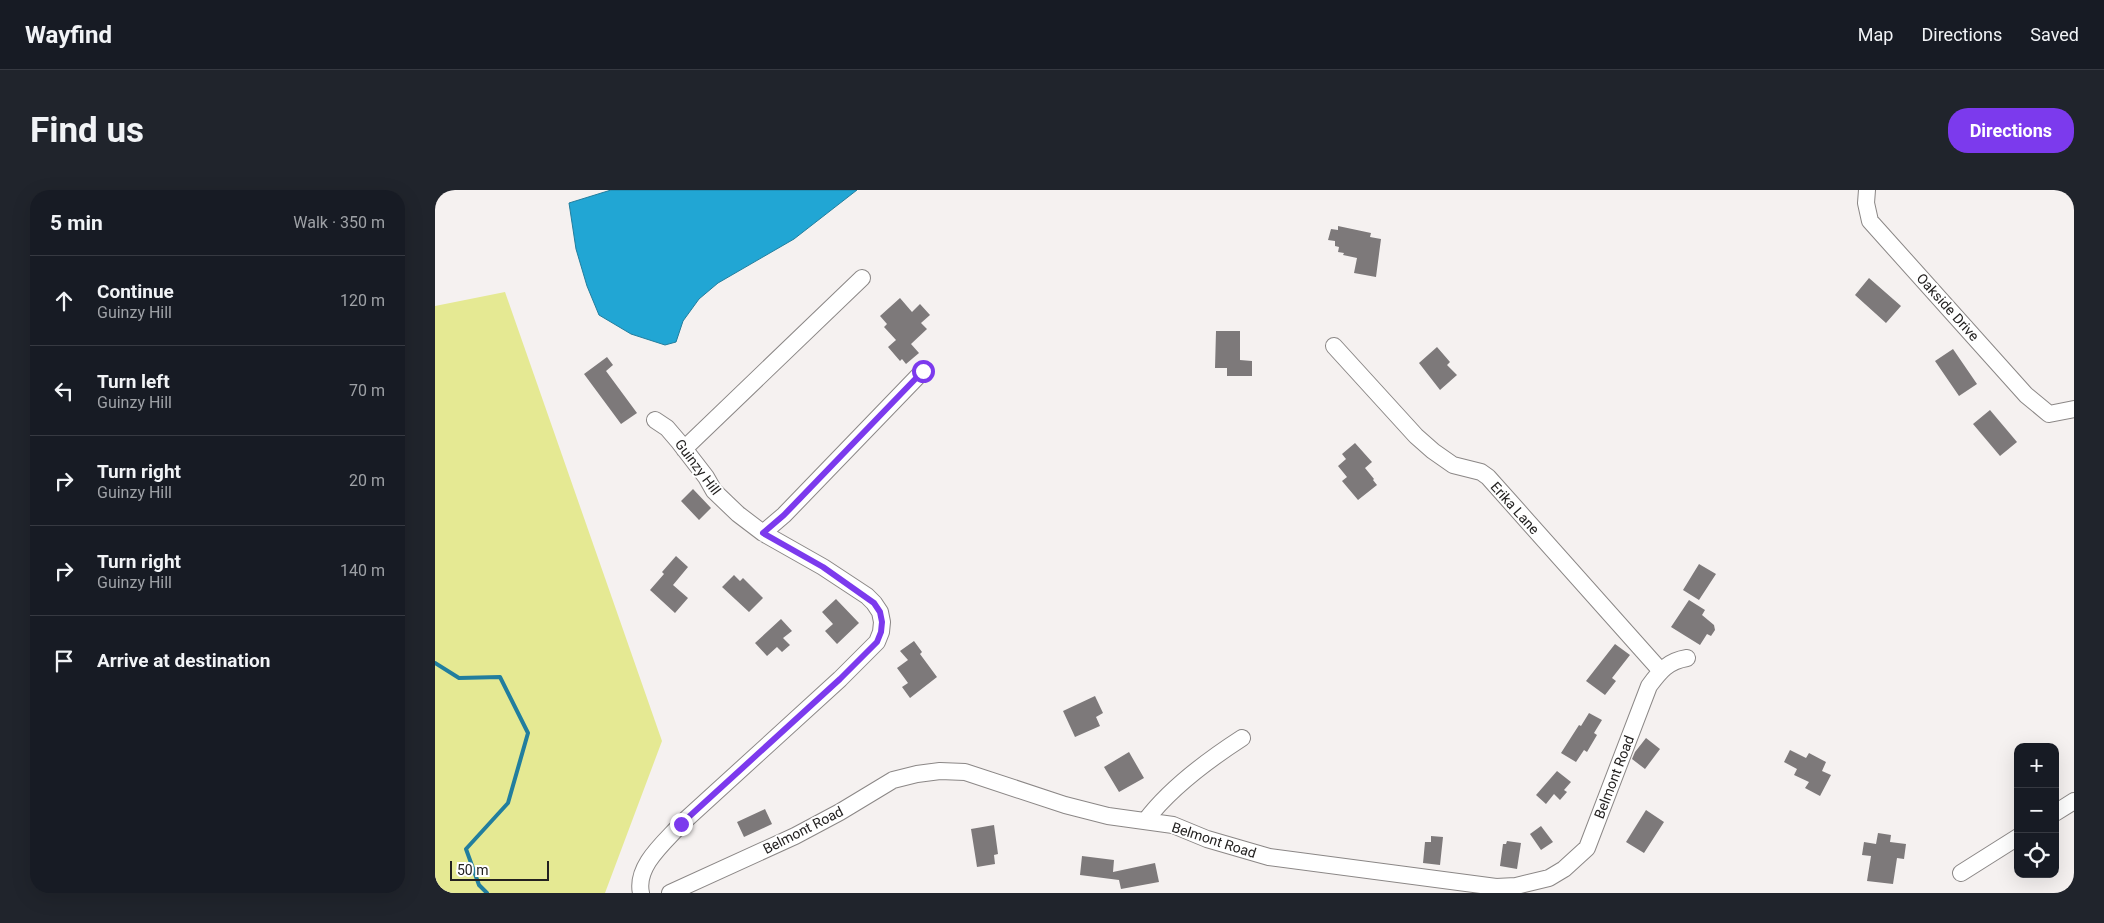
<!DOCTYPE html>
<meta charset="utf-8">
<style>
:root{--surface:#171b24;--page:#20242c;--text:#f1f3f6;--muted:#9ea1a6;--line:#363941;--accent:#7c3aed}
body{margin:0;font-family:Roboto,sans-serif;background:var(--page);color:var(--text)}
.controls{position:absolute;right:15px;bottom:15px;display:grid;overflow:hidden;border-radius:10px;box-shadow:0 5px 20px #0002}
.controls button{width:45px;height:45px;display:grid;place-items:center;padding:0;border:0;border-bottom:1px solid var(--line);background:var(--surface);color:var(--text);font:25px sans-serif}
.scale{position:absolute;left:15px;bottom:12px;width:99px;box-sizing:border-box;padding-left:5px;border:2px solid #232120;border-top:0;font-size:14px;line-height:18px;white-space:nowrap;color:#232120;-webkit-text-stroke:4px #fff;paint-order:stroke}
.stop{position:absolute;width:15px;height:15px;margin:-11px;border:4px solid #7c3aed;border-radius:50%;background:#fff}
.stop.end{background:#7c3aed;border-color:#fff;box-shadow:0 1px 5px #0008}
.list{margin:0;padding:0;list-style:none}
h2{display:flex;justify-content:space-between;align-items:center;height:65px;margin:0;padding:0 20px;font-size:21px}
h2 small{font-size:16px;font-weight:400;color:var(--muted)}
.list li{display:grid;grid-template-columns:32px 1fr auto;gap:15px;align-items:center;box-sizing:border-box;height:90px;padding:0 20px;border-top:1px solid var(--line)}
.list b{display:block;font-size:19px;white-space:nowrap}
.list p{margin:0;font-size:16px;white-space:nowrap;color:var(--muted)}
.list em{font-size:16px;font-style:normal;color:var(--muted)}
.icon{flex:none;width:28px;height:28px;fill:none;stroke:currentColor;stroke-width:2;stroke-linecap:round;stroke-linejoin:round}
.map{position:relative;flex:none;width:1639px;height:703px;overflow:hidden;border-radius:20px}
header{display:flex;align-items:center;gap:30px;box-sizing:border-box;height:70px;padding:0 25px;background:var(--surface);border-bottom:1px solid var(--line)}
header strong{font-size:24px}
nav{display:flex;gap:28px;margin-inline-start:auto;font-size:18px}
.intro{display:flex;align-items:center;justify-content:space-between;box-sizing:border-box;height:120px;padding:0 30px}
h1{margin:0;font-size:35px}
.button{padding:12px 22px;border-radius:20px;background:var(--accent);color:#fff;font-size:18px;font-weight:700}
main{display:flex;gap:30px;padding:0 30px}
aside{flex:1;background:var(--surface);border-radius:20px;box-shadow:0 5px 20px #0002}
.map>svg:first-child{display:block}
.green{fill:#e5e993}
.water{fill:#21a6d4;stroke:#227e9e}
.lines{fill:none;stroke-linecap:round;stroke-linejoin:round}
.stream{stroke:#227e9e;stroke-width:4}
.building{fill:#7d797a}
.minor-casing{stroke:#8b8786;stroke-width:18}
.minor{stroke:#fff;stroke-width:16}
.route{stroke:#7c3aed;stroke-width:6}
.labels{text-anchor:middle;stroke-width:4;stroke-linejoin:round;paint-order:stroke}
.street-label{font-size:14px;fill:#232120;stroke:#fff}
</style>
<header>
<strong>Wayfind</strong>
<nav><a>Map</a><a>Directions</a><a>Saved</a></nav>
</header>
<div class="intro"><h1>Find us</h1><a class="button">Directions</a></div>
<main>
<aside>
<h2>5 min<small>Walk · 350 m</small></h2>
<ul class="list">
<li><svg class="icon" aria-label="ahead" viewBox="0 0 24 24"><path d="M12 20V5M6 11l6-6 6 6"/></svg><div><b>Continue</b><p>Guinzy Hill</p></div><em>120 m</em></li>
<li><svg class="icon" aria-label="left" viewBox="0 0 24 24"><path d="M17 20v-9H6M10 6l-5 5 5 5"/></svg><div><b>Turn left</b><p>Guinzy Hill</p></div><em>70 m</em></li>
<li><svg class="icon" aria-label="right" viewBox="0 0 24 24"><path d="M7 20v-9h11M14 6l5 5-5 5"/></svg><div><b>Turn right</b><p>Guinzy Hill</p></div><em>20 m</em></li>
<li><svg class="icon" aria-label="right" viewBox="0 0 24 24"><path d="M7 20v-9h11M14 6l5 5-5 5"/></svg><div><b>Turn right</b><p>Guinzy Hill</p></div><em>140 m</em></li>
<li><svg class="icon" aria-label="arrive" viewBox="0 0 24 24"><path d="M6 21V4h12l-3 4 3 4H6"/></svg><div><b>Arrive at destination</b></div></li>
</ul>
</aside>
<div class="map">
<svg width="1639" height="703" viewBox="0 0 1639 703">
<rect width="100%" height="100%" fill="#f5f1f0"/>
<path class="green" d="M 70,102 L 227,551 L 170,703 L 0,703 L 0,116 Z"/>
<path class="water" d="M 176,0 L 422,0 L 359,49 L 283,93 L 264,109 L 248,131 L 241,152 L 230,155 L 196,144 L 164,125 L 152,96 L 141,59 L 134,13 Z"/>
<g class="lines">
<path class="stream" d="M 0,473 L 24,488 L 65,487 L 93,543 L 73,613 L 31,659 L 44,695 L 52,703"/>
</g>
<path class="building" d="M 903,36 L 936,43 L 935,47 L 946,49 L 941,87 L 919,83 L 922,68 L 908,65 L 909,63 L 903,62 L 904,57 L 900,56 L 900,51 L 893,50 L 896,39 L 903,40 Z
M 1434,88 L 1466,116 L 1451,133 L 1420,105 Z
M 465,108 L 477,122 L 485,114 L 495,125 L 486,133 L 492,139 L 476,154 L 484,163 L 471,174 L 467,169 L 465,171 L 453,157 L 461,150 L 449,137 L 452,134 L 445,126 Z
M 781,141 L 805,141 L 805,170 L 817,171 L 817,186 L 792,186 L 792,178 L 780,178 Z
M 1002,157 L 1015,172 L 1012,175 L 1022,185 L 1005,200 L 984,173 Z
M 1518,159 L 1542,194 L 1524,206 L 1500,171 Z
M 172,167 L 178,175 L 171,181 L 202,223 L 186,234 L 149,184 Z
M 1555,220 L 1582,252 L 1565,266 L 1538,234 Z
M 920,253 L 937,272 L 930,278 L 939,289 L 938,290 L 942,295 L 923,310 L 907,291 L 912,287 L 903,276 L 911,269 L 907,264 Z
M 258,299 L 276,318 L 264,330 L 246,311 Z
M 241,366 L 253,377 L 238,395 L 253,408 L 240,423 L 215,400 L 229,384 L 227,382 Z
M 1264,374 L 1281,384 L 1264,410 L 1248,400 Z
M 299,385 L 305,391 L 308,388 L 328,408 L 314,422 L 287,397 Z
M 401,409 L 424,433 L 402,454 L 390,441 L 398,434 L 387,422 Z
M 1254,410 L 1270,420 L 1267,425 L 1279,435 L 1280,440 L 1276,446 L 1272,444 L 1265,455 L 1236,437 Z
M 346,429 L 357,441 L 348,448 L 355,455 L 347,462 L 342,457 L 332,466 L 320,453 Z
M 479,451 L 487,462 L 485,464 L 502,487 L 475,508 L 467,497 L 473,493 L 462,478 L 473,470 L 465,461 Z
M 1180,454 L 1195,465 L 1177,488 L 1181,491 L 1170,505 L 1151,491 Z
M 660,506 L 668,523 L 661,527 L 665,536 L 640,547 L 628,521 Z
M 1154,523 L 1167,530 L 1159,543 L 1162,545 L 1152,562 L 1149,560 L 1141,572 L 1126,563 L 1144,535 L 1146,536 Z
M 1211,548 L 1225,559 L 1210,579 L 1197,569 L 1200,562 Z
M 1355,560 L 1371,568 L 1374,563 L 1391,572 L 1387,581 L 1396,585 L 1385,606 L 1370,598 L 1374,592 L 1359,585 L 1362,579 L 1349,572 Z
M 694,562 L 709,588 L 684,602 L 669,577 Z
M 1122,581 L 1136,592 L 1129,600 L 1132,602 L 1125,610 L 1119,604 L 1111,614 L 1101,605 Z
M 330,619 L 337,634 L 309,647 L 302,632 Z
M 1211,620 L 1229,632 L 1209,663 L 1191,652 Z
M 559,635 L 563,664 L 559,665 L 560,674 L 542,677 L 536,639 Z
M 1106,636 L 1118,652 L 1106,660 L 1095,644 Z
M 1443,643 L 1456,645 L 1455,652 L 1471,654 L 1469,669 L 1462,668 L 1458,694 L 1432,691 L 1436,666 L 1427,665 L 1429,652 L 1441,654 Z
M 996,646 L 1008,647 L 1005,675 L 988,673 L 990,652 L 996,652 Z
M 1072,651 L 1086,653 L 1082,679 L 1065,676 L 1068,654 L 1071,654 Z
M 647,666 L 679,670 L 678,682 L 720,673 L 724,692 L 686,699 L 684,690 L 645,685 Z"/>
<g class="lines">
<g class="minor-casing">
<path id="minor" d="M 1432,0 L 1431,13 L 1435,31 L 1591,205 L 1614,224 L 1639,219
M 899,156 L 981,246 L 998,261 L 1018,275 L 1046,282 L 1053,287 L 1225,480
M 249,259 L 427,88
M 328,343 L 349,325 L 488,181
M 1620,623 L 1639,611
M 711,630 C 736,597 773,570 807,548
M 1526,683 L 1583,647
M 206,703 C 200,676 230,652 246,634 L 405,489 L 442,452 L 446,442 L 447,432 L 445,422 L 439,413 L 432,406 L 388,377 L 328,343 L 303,324 L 279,301 L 271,287 L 244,252 L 232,238 L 220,230
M 235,703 L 360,646 L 405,622 L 458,590 L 482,584 L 505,581 L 530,582 L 630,615 L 673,626 L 738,635 L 772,649 L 834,667 L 1061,697 L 1081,696 L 1114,688 L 1129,679 L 1152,658 L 1214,496 C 1225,481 1233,471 1252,468"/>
</g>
<use href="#minor" class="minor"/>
</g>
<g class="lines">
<path class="route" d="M 246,634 L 405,489 L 442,452 L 446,442 L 447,432 L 445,422 L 439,413 L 388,377 L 328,343 L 349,325 L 488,181"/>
</g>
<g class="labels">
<g class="street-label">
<text transform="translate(1513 117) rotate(48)" y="5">Oakside Drive</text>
<text transform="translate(263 277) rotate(53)" y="5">Guinzy Hill</text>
<text transform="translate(1080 318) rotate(48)" y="5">Erika Lane</text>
<text transform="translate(1179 587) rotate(-69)" y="5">Belmont Road</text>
<text transform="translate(368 640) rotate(-27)" y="5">Belmont Road</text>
<text transform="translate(779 650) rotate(18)" y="5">Belmont Road</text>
</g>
</g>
</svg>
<div class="controls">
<button>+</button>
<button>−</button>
<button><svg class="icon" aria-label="locate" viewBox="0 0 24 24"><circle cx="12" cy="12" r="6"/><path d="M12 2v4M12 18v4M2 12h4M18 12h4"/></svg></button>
</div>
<div class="scale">50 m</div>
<div class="stop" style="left:488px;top:181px"></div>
<div class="stop end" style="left:246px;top:634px"></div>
</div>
</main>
